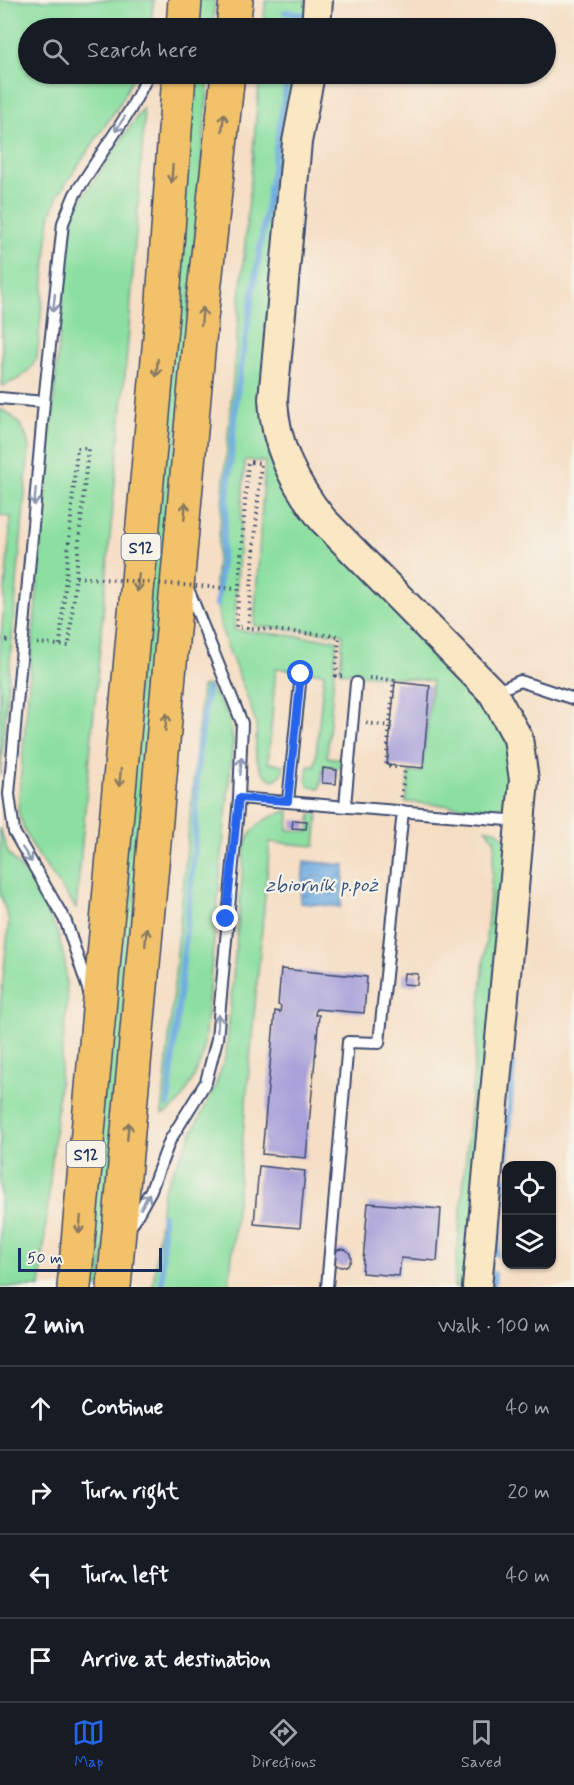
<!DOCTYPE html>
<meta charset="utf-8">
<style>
:root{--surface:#171b24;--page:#20242c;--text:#f1f3f6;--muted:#9ea1a6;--line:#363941;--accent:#2563eb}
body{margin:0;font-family:Mynerve,sans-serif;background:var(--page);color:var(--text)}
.controls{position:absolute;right:18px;bottom:18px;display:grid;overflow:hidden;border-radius:12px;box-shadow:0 2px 4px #0004}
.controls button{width:54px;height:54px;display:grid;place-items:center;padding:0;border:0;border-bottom:2px solid var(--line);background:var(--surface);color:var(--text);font:30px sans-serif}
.scale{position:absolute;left:18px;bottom:15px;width:144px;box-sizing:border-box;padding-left:6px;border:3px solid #1b2f5e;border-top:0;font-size:16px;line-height:21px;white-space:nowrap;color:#1b2f5e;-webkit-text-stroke:4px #f7f3e8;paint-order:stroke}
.stop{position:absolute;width:18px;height:18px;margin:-14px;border:4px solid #2563eb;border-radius:50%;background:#fff}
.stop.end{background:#2563eb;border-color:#fff;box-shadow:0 2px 6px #0008}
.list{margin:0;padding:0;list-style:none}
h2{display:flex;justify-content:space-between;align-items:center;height:78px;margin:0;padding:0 24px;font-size:26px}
h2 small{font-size:20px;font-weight:400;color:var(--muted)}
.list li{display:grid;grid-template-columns:39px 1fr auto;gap:18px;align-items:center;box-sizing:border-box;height:84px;padding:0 24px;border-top:2px solid var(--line)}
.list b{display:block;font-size:22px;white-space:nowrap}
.list em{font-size:20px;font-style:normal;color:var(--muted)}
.icon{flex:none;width:33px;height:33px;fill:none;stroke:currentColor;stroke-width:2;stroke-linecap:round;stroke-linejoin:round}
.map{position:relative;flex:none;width:574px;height:1287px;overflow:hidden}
.search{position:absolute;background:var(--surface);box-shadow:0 2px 4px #0004;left:18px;right:18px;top:18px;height:66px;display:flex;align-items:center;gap:15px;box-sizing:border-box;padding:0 21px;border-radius:33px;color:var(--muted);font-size:22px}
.sheet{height:414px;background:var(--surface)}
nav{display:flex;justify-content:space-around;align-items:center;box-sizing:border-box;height:84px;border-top:2px solid var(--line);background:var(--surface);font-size:16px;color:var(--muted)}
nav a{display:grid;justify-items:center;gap:3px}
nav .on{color:var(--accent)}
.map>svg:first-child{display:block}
.grass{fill:#8cdfa1;stroke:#548780;stroke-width:1.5}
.water{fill:url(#water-waves);stroke:#446d9f;stroke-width:1.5}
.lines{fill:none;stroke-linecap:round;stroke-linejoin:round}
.stream{stroke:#6eabe0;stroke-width:6}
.building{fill:#a9a1d9}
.lane-casing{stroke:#3c496d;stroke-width:14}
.secondary-casing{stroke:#3c496d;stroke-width:32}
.highway-casing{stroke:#3c496d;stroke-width:36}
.path{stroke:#3c496d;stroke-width:4;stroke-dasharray:1.5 4.5;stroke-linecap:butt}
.lane{stroke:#fff;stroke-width:10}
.secondary{stroke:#fae7c3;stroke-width:28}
.highway{stroke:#f2c26a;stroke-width:33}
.path-bridge{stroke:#3c496d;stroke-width:4;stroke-dasharray:1.5 4.5;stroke-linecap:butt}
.oneway{stroke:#867864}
.oneway2{stroke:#8d97ae}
.route{stroke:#2563eb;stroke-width:8}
.labels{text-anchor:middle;stroke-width:4.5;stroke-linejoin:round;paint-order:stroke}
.shield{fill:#f7f3e8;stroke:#5d6a87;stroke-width:1.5}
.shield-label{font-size:16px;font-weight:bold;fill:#1b2f5e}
.water-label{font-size:20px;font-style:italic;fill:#345485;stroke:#f7f3e8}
</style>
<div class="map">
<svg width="574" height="1287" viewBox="0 0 574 1287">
<defs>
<pattern id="water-waves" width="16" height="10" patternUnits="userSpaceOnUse" patternTransform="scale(1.5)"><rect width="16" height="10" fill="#6eabe0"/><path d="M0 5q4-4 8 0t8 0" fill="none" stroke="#5a8cb9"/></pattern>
</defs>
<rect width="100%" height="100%" fill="#f7f3e8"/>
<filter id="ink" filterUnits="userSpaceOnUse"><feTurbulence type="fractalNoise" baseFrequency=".0167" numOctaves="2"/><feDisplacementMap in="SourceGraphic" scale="12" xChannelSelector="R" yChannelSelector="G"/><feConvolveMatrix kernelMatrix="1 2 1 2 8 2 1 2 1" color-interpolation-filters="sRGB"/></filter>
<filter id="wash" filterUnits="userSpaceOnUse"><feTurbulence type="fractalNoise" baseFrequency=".008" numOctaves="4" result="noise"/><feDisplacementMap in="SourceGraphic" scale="24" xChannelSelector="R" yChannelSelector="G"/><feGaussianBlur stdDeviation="1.35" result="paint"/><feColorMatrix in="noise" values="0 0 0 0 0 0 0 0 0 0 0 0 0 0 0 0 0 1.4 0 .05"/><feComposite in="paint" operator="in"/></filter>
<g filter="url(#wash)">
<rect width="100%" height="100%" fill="#f5dec4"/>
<path class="grass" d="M 0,0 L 154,0 L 150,28 L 28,28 L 28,74 L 135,74 L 119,105 L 58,195 L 50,217 L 37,358 C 28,375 18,380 2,386 Z
M 198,0 L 215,0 L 213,28 L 196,28 Z
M 266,0 L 312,0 L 309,28 L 263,28 Z
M 192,74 L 209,74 L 200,188 L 101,1287 L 84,1287 Z
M 260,74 L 303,74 L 275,459 L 488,703 L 512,751 L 512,799 L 502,806 L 489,809 L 406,802 L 409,772 L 422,772 L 432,681 L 340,672 L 343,634 L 254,626 L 265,462 L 245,460 L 234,630 L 337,640 L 327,757 L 341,759 L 340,768 L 323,766 L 320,788 L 309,787 L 306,780 L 308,766 L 315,766 L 324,673 L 276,668 L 268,763 L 284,765 L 282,774 L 275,780 C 265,779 258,766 256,756 C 254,746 258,734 256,724 C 242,672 216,640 215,582 Z
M 143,108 L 144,123 L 128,341 L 76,908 C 54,875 26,848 18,809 L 69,225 L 76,207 Z
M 0,409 C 18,417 26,430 29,448 L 0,775 L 0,650 L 11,517 L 0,515 Z
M 208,685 L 229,716 L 233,742 L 203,1054 C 196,1073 182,1110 162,1114 L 202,687 Z
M 289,811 L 288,830 L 309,832 L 311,814 L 318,814 L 315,846 L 270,842 L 229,1287 L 153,1287 L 163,1191 L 215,1087 L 226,1055 L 245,846 C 251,825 268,816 289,811 Z
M 0,828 L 8,853 L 32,882 L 58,934 L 65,962 L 67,1001 L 40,1287 L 0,1287 L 0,1008 L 9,921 L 0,893 Z
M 486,829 L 496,830 L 510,843 L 470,1287 L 454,1287 L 495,841 Z"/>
<path class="water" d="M 304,861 L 345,865 L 341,907 L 300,903 Z"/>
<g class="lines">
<path class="stream" d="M 285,12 L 305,15
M 294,28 L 296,14
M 217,605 L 237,392 L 288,74
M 168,1105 L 195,842 L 197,766 L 207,690
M 506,1157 L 513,1064
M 496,1254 L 504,1178
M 162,1287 L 163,1216
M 493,1287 L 494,1274"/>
</g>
<g id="blocks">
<path class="building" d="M 395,682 L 430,686 L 423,768 L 387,765 Z
M 323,768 L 337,770 L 336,784 L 322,783 Z
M 293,820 L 307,821 L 306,829 L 292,828 Z
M 281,969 L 367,977 L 364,1013 L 316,1009 L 315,1015 L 319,1015 L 306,1158 L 262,1154 L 275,1011 L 280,1012 L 281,1006 L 278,1005 Z
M 404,973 L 418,974 L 417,985 L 403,984 Z
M 259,1166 L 305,1171 L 300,1228 L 254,1224 Z
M 368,1203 L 441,1209 L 437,1261 L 401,1258 L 399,1276 L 362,1273 Z
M333 1258a9 9 0 1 1 18 0a9 9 0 1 1-18 0Z"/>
</g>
</g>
<g filter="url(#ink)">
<use href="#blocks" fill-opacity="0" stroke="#3c496d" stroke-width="1.5"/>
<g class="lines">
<g class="lane-casing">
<path id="lane" d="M 0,398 L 44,402
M 493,693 L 520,681 L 574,699
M 239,798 L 520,821
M 288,801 L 301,674
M 345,806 L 356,683
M 89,992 L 66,922 L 14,832 L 9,794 L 44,402 L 63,223 L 75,194 L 130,110 L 149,74
M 130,1228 L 151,1190 L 170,1140 L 206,1082 L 217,1039 L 239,798 L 242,723 L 187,586
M 327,1287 L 348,1042 L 379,1043 L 403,811"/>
</g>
<g class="secondary-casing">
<path id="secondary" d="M 316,28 L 318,0
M 310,74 L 297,142 L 273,399 C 275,446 294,484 323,520 L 493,693 L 518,738 L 524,780 L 477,1287"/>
</g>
<g class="highway-casing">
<path id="highway" d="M 183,28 L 185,0
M 233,28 L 236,0
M 74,1287 L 162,315 L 179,74
M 114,1287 L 201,319 L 228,74"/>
</g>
<path class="path" d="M 248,628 L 261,463 L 248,462 L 236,627 L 248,628 L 339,636 L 336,676 L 344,676
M 0,640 L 11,641
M 37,643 L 69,646 L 88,448 L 77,448 L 60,645
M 369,678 L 394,680 L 386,766 L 396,767
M 366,723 L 391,726
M 401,797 L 405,771"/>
<use href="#lane" class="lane"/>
<use href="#secondary" class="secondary"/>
<use href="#highway" class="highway"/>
<path class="path-bridge" d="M 76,577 L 237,589"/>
</g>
<defs><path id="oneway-shaft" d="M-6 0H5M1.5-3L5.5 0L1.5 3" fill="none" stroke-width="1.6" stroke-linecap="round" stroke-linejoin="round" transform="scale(1.5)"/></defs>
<g class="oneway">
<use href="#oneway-shaft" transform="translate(223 122) rotate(-84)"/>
<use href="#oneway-shaft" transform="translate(172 174) rotate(94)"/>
<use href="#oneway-shaft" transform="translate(202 316) rotate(-84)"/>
<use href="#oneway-shaft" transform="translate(157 368) rotate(95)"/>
<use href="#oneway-shaft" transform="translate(185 511) rotate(-85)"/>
<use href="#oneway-shaft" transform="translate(138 583) rotate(95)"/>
<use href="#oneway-shaft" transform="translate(166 722) rotate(-85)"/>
<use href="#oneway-shaft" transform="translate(120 778) rotate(95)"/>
<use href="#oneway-shaft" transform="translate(146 937) rotate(-85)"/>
<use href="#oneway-shaft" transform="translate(128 1131) rotate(-85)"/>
<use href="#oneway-shaft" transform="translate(80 1225) rotate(95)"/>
</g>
<g class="oneway2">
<use href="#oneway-shaft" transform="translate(120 124) rotate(123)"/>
<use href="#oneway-shaft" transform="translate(54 303) rotate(96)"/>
<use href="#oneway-shaft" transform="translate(35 497) rotate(95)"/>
<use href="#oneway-shaft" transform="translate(241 766) rotate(-86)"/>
<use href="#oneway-shaft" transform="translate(27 855) rotate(57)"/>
<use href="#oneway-shaft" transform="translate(218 1023) rotate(-86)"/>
<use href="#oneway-shaft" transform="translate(145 1201) rotate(-61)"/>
</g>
</g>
<g class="lines" filter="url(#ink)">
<path class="route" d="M 226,919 L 239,798 L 288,801 L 301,674"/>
</g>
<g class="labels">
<g class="shield">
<rect x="121.5" y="534" width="39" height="26" rx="4.5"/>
<rect x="66.5" y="1141" width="39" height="26" rx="4.5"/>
</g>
<g class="shield-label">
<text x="141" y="553">S12</text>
<text x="86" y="1160">S12</text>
</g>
<g class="water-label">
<text x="322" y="891">zbiornik p.poż</text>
</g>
</g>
</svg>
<div class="controls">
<button><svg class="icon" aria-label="locate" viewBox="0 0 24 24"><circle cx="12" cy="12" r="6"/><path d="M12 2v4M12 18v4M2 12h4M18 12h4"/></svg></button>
<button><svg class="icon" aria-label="layers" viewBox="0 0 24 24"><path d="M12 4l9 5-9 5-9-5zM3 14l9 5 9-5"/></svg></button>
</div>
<div class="scale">50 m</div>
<div class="stop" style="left:301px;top:674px"></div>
<div class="stop end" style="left:226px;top:919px"></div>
<div class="search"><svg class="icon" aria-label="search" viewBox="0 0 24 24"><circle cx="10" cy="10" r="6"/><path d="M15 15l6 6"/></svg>Search here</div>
</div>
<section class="sheet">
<h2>2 min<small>Walk · 100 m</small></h2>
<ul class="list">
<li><svg class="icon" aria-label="ahead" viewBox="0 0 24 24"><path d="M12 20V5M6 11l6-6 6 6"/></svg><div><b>Continue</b></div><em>40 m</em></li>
<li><svg class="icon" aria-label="right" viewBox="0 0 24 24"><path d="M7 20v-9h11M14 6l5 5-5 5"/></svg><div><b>Turn right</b></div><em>20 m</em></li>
<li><svg class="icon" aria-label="left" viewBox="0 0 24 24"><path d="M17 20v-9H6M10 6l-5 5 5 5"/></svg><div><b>Turn left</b></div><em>40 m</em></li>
<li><svg class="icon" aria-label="arrive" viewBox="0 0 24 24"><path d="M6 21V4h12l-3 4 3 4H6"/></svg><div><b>Arrive at destination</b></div></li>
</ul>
</section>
<nav>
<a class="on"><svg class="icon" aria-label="map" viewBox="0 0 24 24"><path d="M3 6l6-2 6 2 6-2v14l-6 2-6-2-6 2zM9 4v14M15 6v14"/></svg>Map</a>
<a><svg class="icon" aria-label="directions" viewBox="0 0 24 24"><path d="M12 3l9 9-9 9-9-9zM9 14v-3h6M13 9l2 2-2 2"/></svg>Directions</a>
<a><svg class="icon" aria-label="saved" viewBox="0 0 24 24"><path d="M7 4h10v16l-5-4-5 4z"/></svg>Saved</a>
</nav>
